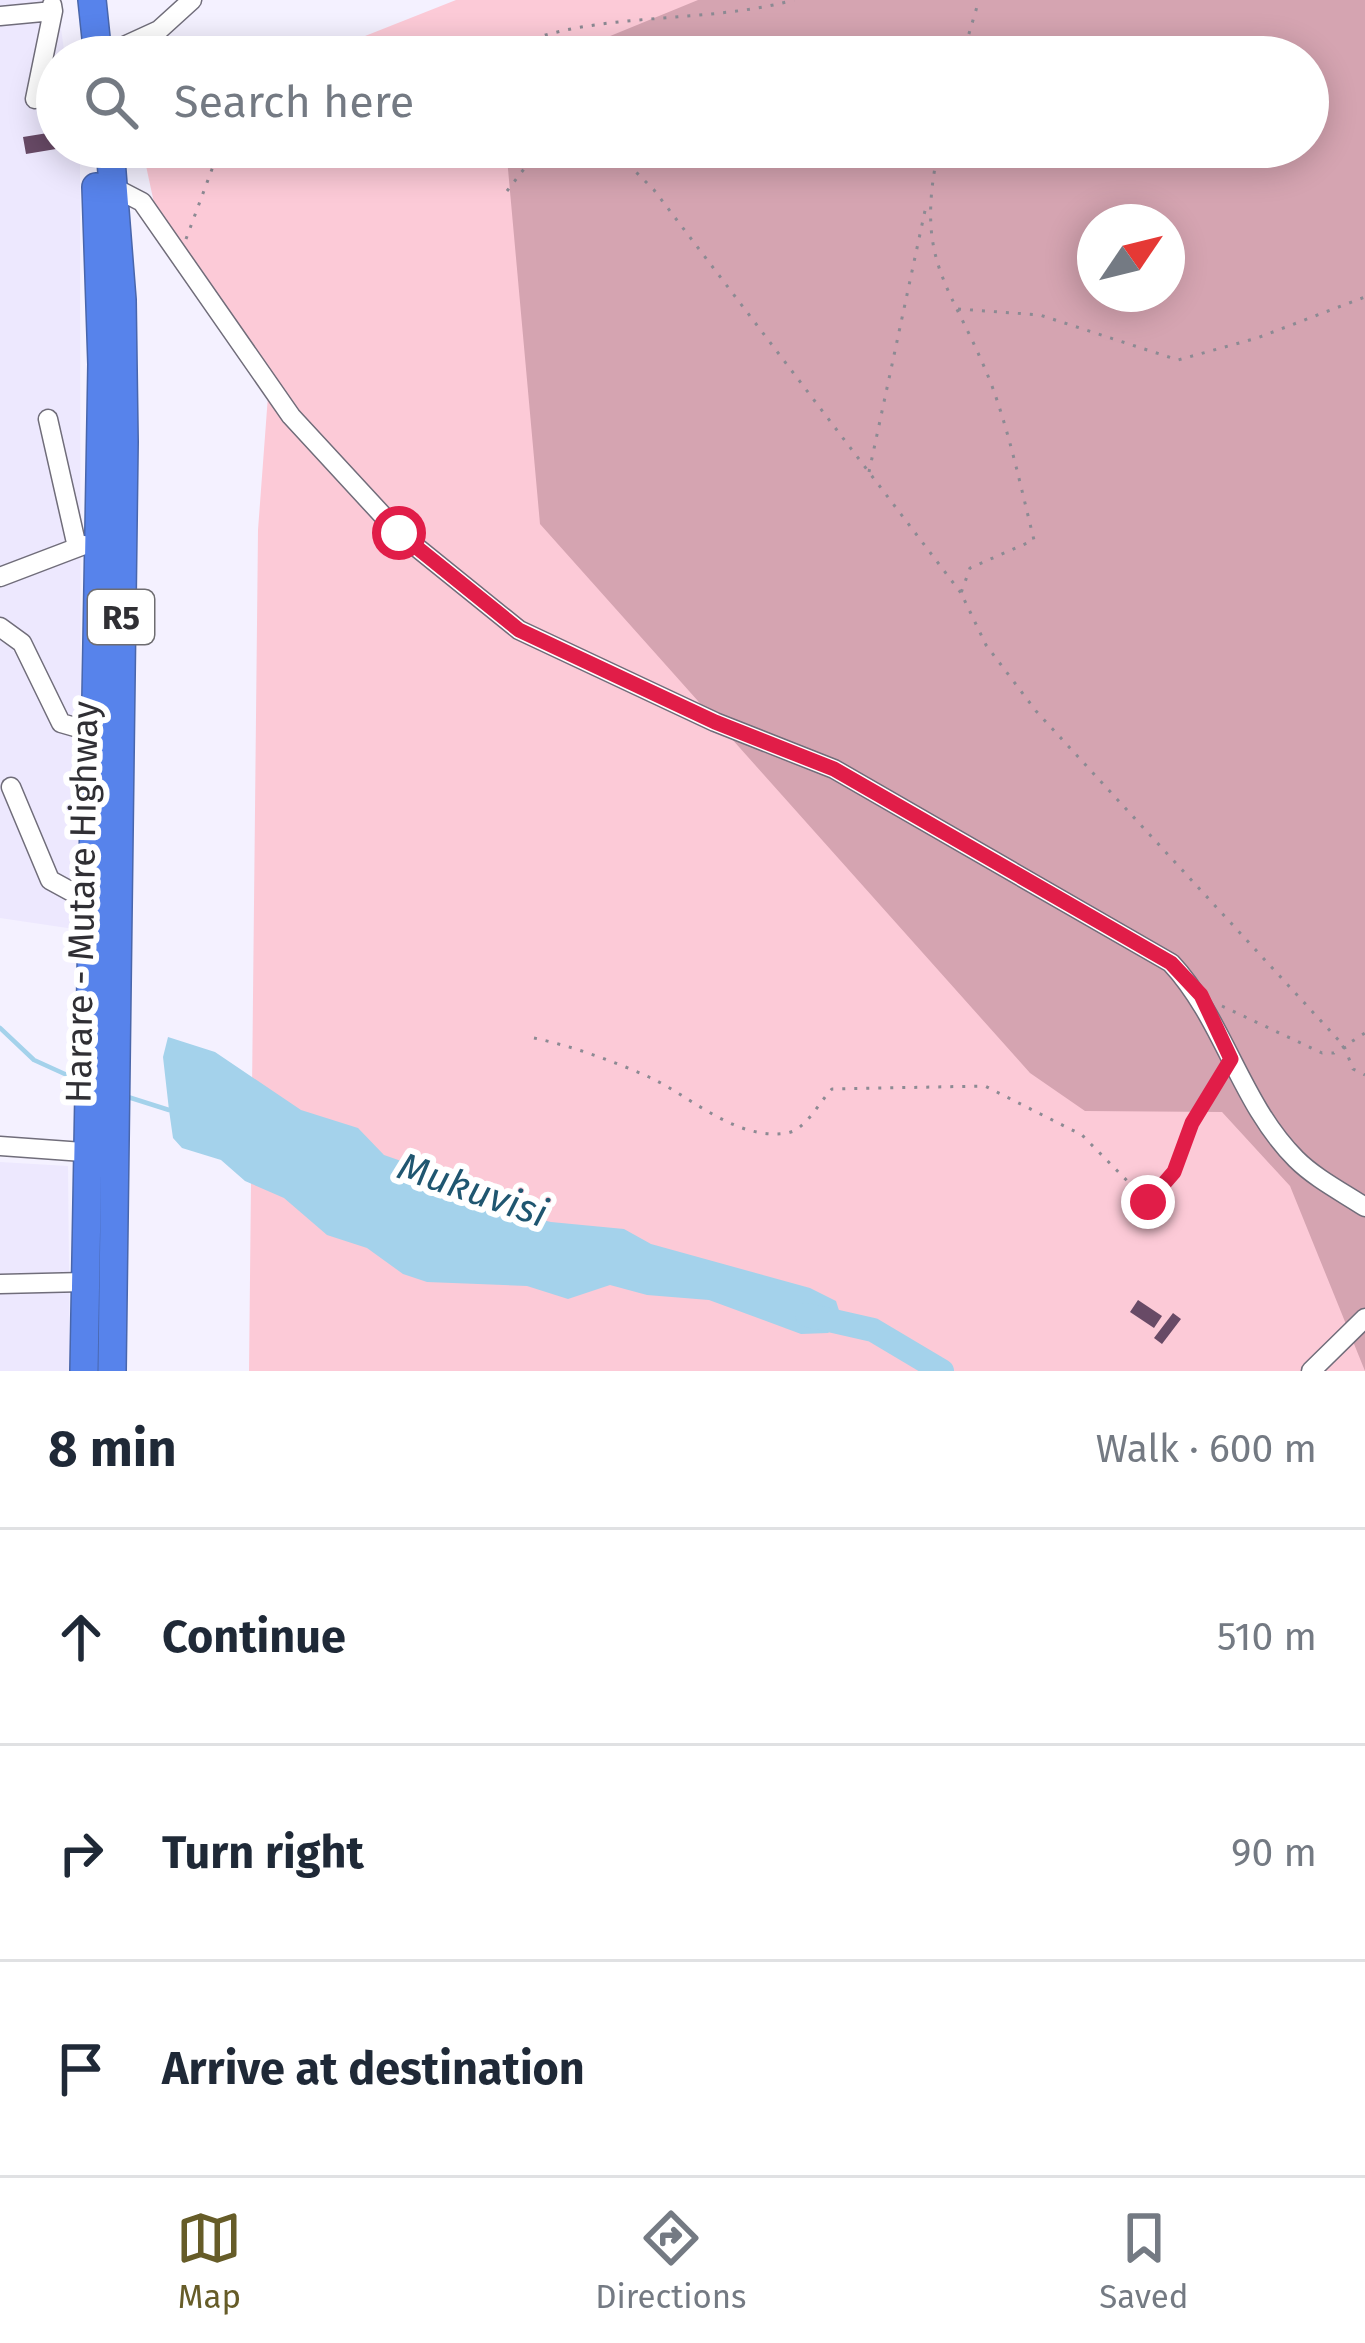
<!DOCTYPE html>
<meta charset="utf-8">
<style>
:root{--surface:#fff;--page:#f6f6f7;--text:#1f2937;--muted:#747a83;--line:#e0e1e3;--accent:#665c28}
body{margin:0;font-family:"Fira Sans",sans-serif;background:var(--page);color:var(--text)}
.compass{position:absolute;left:1077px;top:204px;width:108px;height:108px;border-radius:50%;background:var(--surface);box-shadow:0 6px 30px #0003;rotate:55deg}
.stop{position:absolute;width:36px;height:36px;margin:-27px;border:9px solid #e11d48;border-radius:50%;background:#fff}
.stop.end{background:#e11d48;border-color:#fff;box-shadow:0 3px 12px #0008}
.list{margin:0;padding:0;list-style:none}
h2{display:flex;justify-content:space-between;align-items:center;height:156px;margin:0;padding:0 48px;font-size:51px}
h2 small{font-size:39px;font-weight:400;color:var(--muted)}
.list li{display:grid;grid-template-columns:78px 1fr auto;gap:36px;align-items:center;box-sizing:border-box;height:216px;padding:0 48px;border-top:3px solid var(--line)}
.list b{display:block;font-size:45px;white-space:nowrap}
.list em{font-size:39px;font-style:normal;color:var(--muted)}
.icon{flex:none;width:66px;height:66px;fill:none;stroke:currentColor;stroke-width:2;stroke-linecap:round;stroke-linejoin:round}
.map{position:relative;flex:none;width:1365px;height:1371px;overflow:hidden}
.search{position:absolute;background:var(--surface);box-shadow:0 6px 30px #0003;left:36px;right:36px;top:36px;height:132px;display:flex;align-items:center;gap:30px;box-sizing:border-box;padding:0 42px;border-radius:66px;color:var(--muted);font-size:45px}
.sheet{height:804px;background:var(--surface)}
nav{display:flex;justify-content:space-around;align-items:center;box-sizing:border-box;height:168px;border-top:3px solid var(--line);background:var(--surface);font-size:33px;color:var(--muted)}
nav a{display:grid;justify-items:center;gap:6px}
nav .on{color:var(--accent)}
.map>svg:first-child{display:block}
.built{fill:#ede8fe}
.green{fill:#fccad7;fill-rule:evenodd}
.forest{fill:#d5a4b1;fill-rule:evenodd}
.water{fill:#a4d2eb}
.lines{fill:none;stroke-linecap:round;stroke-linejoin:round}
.stream{stroke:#a4d2eb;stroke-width:4.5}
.river{stroke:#a4d2eb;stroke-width:24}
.building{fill:#684a66}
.minor-casing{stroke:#706d7a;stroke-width:21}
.highway-casing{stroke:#4966ab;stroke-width:30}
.path{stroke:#8c8a93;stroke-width:3;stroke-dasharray:3 9;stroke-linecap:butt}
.minor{stroke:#fff;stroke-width:18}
.highway{stroke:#5783eb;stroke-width:27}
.route{stroke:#e11d48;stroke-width:15}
.labels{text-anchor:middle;stroke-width:12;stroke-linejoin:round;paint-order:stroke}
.shield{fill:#fff;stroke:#6e6d71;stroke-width:3}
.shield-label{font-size:33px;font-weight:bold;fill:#302f34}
.street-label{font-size:36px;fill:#302f34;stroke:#fff}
.water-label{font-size:39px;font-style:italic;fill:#1f5670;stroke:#fff}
</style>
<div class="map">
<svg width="1365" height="1371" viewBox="0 0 1365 1371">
<rect width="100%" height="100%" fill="#f4f1ff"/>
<path class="built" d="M 0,0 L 57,0 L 65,57 L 57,57 L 57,147 L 79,147 L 80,157 L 81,930 L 0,918 Z
M 0,1162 L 68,1166 L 70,1371 L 0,1371 Z"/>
<path class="green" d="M 456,0 L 1365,0 L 1365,1371 L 249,1371 L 258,530 L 270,369 L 154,203 L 142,147 L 1308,147 L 1308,57 L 312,57 ZM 1095,222 L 1167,222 L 1167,294 L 1095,294 Z"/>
<path class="forest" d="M 698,0 L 1365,0 L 1365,1371 L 1290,1186 L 1222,1112 L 1085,1111 L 1030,1073 L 540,524 L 506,147 L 1308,147 L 1308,57 L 559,57 ZM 1095,222 L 1167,222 L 1167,294 L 1095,294 Z"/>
<path class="water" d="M 168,1037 L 215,1052 L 301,1110 L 358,1128 L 384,1155 L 447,1177 L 479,1205 L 551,1222 L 624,1229 L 651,1244 L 810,1288 L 836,1301 L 842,1320 L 828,1333 L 801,1334 L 709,1300 L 647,1295 L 610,1285 L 568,1299 L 527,1286 L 427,1282 L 403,1274 L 367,1248 L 327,1235 L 284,1198 L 245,1181 L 221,1160 L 182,1148 L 173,1138 L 169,1110 L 163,1057 Z"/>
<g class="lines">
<path class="stream" d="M 0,1028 L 34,1060 L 78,1080
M 128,1097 L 169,1110"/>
<path class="river" d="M 807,1315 L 873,1330 L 942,1371"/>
</g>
<path class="building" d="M 54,132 L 56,149 L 26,154 L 23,137 Z
M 1138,1300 L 1162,1316 L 1154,1328 L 1130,1312 Z
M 1173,1313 L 1181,1319 L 1162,1344 L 1154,1338 Z"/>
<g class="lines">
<g class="minor-casing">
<path id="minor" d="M 0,16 L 53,11 L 52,5
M 100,57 L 159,30 L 192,0
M 35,99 L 53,11
M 115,188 L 142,202 L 291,416 L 399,533 L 519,630 L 715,722 L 834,769 L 1171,963 C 1224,1020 1240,1103 1296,1159 C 1315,1178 1342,1192 1365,1207
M 48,419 L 77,547
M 0,577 L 84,545
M 0,627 L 22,643 L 61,723 L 96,733
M 11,787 L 50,880 L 94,904
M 0,1146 L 97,1153
M 0,1284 L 84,1282
M 1311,1371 L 1365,1318"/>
</g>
<g class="highway-casing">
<path id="highway" d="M 92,0 L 98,57
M 110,147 L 122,300 L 124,442 L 112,1371
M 84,1371 L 102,364 L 96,187"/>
</g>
<path class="path" d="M 530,42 L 540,57
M 489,57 C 583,7 695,27 794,0
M 522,57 L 529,43
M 962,57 L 979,0
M 611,147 L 654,190 L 961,593
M 939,147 C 913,266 952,283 992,386 C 1010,435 1021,488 1034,540 L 970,568 L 961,593 L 986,645 L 1036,711 L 1344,1046 L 1353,1069 L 1365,1075
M 507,191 L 541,147
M 186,239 L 218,153 L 320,147
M 958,309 L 1040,315 L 1178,360 L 1257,338 L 1365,297
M 869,472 L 926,206
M 1222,1006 L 1322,1053 L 1334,1053 L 1365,1033
M 534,1038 C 572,1046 613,1061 649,1077 C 692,1097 736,1141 787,1133 C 806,1130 819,1102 832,1089 L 985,1086 L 1082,1135 L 1148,1202 C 1183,1182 1194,1107 1222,1072"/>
<use href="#minor" class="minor"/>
<use href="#highway" class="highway"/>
</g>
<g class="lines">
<path class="route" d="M 399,533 L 519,630 L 715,722 L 834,769 L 1171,963 L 1201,995 L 1231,1059 L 1192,1123 L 1174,1172 L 1148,1202"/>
</g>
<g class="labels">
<rect class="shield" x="88" y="590" width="66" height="54" rx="9"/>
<g class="shield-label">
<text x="121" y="629">R5</text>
</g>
<g class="street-label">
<text transform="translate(81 902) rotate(-89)" y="13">Harare - Mutare Highway</text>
</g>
<g class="water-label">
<text transform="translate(473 1189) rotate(19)" y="14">Mukuvisi</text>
</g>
</g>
</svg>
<svg class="compass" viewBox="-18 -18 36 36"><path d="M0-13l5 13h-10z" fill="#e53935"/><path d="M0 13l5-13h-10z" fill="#747a83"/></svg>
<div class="stop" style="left:399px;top:533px"></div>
<div class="stop end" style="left:1148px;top:1202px"></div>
<div class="search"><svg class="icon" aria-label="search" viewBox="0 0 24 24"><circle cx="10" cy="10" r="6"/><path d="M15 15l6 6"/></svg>Search here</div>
</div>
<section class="sheet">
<h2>8 min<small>Walk · 600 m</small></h2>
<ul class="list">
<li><svg class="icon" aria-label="ahead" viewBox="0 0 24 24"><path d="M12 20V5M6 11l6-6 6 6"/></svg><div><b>Continue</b></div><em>510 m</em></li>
<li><svg class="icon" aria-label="right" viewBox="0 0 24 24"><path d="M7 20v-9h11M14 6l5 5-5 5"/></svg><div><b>Turn right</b></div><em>90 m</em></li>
<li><svg class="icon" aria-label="arrive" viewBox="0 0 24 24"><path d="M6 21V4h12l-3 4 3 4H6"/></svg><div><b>Arrive at destination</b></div></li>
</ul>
</section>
<nav>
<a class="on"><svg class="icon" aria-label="map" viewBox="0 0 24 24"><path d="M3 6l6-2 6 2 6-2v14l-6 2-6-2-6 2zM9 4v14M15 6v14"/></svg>Map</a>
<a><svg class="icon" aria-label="directions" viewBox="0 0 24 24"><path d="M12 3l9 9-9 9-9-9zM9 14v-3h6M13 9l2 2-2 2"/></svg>Directions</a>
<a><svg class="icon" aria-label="saved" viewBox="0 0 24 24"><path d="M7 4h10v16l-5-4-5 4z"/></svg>Saved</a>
</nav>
